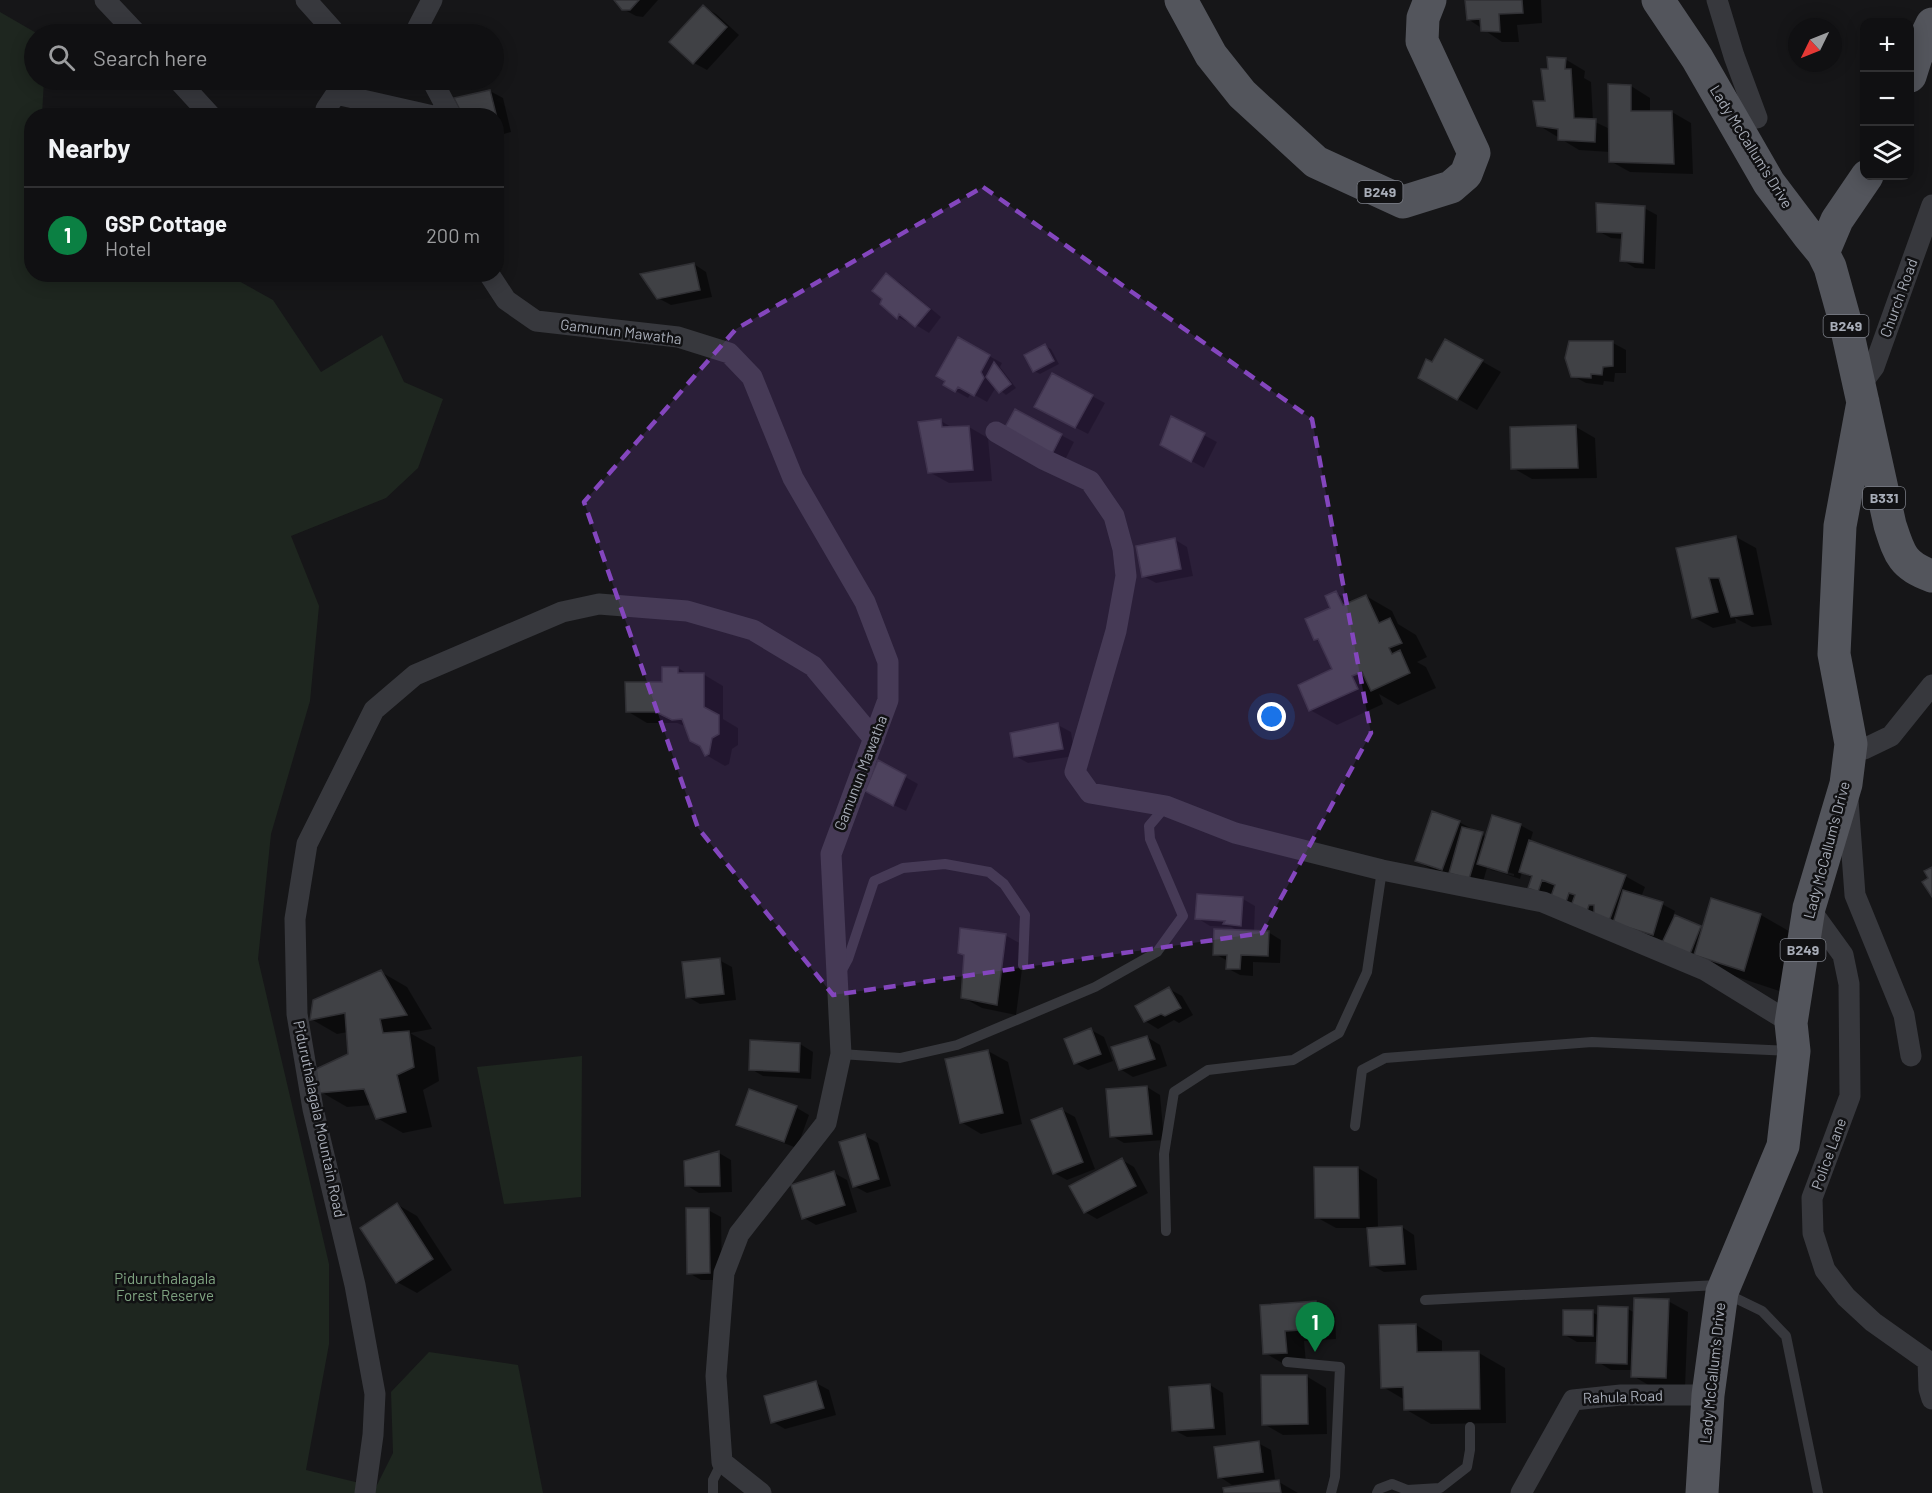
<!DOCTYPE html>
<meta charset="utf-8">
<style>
:root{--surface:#101012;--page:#1e1e20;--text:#f1f3f6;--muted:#9c9d9f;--line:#303032;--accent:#0b8043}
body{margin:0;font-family:Barlow,sans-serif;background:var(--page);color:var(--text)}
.controls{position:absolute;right:18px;top:18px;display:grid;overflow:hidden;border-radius:12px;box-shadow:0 3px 15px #0003}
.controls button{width:54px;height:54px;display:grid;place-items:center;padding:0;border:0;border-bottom:2px solid var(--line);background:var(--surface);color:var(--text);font:30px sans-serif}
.compass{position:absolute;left:1788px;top:18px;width:54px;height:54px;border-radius:50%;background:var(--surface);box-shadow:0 3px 15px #0003;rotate:227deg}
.you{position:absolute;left:1272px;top:717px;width:21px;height:21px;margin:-15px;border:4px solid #fff;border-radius:50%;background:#1a73e8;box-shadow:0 0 0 9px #1a73e833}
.badge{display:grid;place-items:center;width:39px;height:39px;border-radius:50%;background:var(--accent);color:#fff;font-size:20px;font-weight:700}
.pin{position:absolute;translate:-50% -50px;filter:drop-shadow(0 2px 3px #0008)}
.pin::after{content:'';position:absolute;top:32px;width:21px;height:18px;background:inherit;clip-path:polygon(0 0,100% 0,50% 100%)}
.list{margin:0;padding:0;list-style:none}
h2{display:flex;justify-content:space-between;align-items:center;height:78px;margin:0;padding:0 24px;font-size:26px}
h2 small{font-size:20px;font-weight:400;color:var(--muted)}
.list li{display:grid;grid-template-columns:39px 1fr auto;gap:18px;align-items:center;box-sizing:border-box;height:96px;padding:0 24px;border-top:2px solid var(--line)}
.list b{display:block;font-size:22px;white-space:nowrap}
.list p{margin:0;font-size:20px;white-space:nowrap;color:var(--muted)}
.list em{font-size:20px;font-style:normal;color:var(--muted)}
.icon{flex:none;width:33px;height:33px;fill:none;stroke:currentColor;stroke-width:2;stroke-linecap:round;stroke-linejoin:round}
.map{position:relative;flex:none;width:1932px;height:1493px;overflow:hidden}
.search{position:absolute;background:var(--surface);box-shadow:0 3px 15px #0003;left:24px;top:24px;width:480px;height:66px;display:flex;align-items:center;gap:15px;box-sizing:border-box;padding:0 21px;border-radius:33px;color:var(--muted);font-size:22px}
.panel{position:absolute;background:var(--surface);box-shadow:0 3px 15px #0003;left:24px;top:108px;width:480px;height:174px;border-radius:24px}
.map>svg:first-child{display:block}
.green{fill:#1e261f}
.shadow{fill:#0007;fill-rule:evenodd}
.building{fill:#404145;stroke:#303034;stroke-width:1.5}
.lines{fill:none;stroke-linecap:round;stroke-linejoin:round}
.lane{stroke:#37383d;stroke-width:10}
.street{stroke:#37383d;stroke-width:21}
.primary{stroke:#53555c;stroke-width:33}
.marked{fill:#8446be;fill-opacity:0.2;stroke:#8446be;stroke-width:4.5;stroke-dasharray:12 8;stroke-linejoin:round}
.labels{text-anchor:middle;stroke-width:5;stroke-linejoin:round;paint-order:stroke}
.shield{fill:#111113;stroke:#7b7e86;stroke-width:1.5}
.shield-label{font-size:14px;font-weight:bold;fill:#a8adb8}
.street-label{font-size:15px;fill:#a8adb8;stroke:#111113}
.park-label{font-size:15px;fill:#7fa381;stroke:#111113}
</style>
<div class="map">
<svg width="1932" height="1493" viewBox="0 0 1932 1493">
<rect width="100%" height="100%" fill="#161618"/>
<path class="green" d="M 0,12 L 38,34 L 34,34 L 34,80 L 44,80 L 42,115 L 32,116 L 32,274 L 228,275 L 273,300 L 321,372 L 382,335 L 404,382 L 443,399 L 418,468 L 386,498 L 291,536 L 319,606 L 310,701 L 271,834 L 258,959 L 329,1264 L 329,1344 L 306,1470 L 376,1487 L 393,1453 L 391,1392 L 429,1352 L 518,1365 L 543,1493 L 0,1493 Z
M 582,1056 L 581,1197 L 504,1204 L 477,1067 Z"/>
<path class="shadow" d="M 616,0 L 658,0 L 643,17 L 636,16 L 623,9 Z
M 1472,0 L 1541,0 L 1542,23 L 1517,25 L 1519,42 L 1502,42 L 1468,19 Z
M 704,7 L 716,14 L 739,35 L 707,70 L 694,63 L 672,42 Z
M 1565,59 L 1585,71 L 1584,78 L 1591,82 L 1593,121 L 1610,129 L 1631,86 L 1650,98 L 1650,112 L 1672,112 L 1691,123 L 1693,174 L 1630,172 L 1610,161 L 1610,152 L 1579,150 L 1538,125 L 1547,102 L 1549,71 Z
M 490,91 L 503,98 L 511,132 L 496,136 L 496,116 L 465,116 Z
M 1644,208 L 1657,215 L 1655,269 L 1635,268 L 1622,260 L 1623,239 L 1611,238 L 1598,231 Z
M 694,264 L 706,272 L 712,297 L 671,305 L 658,298 Z
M 886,275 L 899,282 L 941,317 L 929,333 L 911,322 L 911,324 L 898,317 L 882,303 Z
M 958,339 L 1002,363 L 1000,367 L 1016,388 L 1006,395 L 996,387 L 987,402 L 971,393 L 968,398 L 945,385 Z
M 1446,341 L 1501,372 L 1477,410 L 1420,377 L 1433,364 Z
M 1613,343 L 1626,350 L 1626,373 L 1615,373 L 1614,382 L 1604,381 L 1603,385 L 1586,383 L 1573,376 Z
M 1045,346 L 1051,349 L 1059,364 L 1040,374 L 1034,371 Z
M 1092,396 L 1105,403 L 1088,434 L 1049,414 Z
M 1172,418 L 1217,442 L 1204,468 L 1172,450 Z
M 941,421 L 953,428 L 969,427 L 988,438 L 992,481 L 949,483 L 929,472 Z
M 1576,427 L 1595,438 L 1597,478 L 1532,479 L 1513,468 Z
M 1061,435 L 1074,442 L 1064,462 L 1018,437 Z
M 1736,537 L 1756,548 L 1772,625 L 1752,627 L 1735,618 L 1736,623 L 1713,628 L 1693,617 L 1678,549 Z
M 1174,539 L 1187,547 L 1193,576 L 1156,583 L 1143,576 Z
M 1336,593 L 1353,602 L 1366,596 L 1392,611 L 1398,624 L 1416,635 L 1427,657 L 1417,662 L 1426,667 L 1436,688 L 1398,705 L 1379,694 L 1383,704 L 1337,725 L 1310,710 L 1334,670 L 1322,643 L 1315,639 L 1332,608 Z
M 678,668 L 688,674 L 703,674 L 723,686 L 723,719 L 738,728 L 738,745 L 732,749 L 729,764 L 725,766 L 706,755 L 687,727 L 677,723 L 647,723 L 627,711 L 663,684 Z
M 1058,725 L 1071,732 L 1075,756 L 1028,763 L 1015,756 Z
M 879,762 L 918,784 L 906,811 L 879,798 Z
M 1459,822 L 1472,829 L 1471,831 L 1487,837 L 1520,825 L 1533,832 L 1530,842 L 1625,876 L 1645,887 L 1641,897 L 1662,904 L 1675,911 L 1673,916 L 1703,929 L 1712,900 L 1761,915 L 1799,937 L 1782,992 L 1734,976 L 1665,941 L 1630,930 L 1530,887 L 1532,878 L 1522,872 L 1520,879 L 1487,868 L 1482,885 L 1429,868 L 1417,861 ZM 1491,867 L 1514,874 L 1514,876 L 1491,870 Z
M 1243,899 L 1255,906 L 1254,932 L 1268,932 L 1281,940 L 1280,963 L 1253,962 L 1253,976 L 1240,975 L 1227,968 L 1228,961 L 1215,954 L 1239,931 L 1231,927 L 1210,926 L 1197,918 Z
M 1005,935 L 1025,946 L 1016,1015 L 982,1008 L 962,997 L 966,956 L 960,953 Z
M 719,960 L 732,967 L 736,1000 L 700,1004 L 688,997 Z
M 381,972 L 407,987 L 432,1029 L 410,1033 L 435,1047 L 439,1081 L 423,1090 L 432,1127 L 403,1133 L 377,1118 L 372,1105 L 347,1107 L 321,1092 L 349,1054 L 348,1032 L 337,1034 L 311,1019 Z
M 1169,989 L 1182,996 L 1193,1015 L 1179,1023 L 1174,1020 L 1158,1029 L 1145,1021 L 1137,1007 Z
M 1091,1030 L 1104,1037 L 1113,1061 L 1088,1070 L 1075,1063 Z
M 1147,1037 L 1160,1045 L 1167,1066 L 1133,1077 L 1120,1069 Z
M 800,1044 L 813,1052 L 811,1079 L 763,1076 L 751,1069 Z
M 988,1051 L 1008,1062 L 1022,1124 L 981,1134 L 961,1122 Z
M 1147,1087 L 1160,1095 L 1164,1140 L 1124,1143 L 1112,1136 Z
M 750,1091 L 797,1108 L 809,1115 L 797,1148 L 751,1131 L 738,1124 Z
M 1062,1110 L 1075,1117 L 1095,1169 L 1067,1180 L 1054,1173 Z
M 865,1136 L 878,1143 L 891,1186 L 867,1193 L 854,1186 Z
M 719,1153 L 731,1160 L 732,1192 L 699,1193 L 686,1185 Z
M 1122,1160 L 1134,1167 L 1148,1193 L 1097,1219 L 1085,1212 Z
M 1358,1168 L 1377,1179 L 1378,1229 L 1402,1227 L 1414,1235 L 1417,1270 L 1384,1272 L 1371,1265 L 1369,1228 L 1336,1228 L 1316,1217 Z
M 834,1173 L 847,1180 L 857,1212 L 816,1225 L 804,1218 Z
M 398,1205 L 417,1216 L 452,1270 L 417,1293 L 397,1282 Z
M 708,1210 L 721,1217 L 722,1280 L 701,1280 L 689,1273 Z
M 1668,1301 L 1688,1312 L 1685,1388 L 1652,1387 L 1633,1376 L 1633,1370 L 1611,1370 L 1598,1362 L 1598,1342 L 1577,1342 L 1565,1335 L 1592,1312 L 1599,1316 L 1628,1309 L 1635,1313 Z
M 1315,1303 L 1335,1314 L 1336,1339 L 1304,1341 L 1306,1363 L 1284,1364 L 1265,1353 L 1261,1306 Z
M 1416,1325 L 1442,1341 L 1442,1353 L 1479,1353 L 1505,1368 L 1506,1423 L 1431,1424 L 1405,1409 L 1405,1400 L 1383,1387 Z
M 1306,1376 L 1326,1388 L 1327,1434 L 1283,1435 L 1264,1424 Z
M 816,1383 L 829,1390 L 836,1415 L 785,1429 L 773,1422 Z
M 1210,1385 L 1223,1393 L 1226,1435 L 1187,1437 L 1174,1430 Z
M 1258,1443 L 1271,1450 L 1275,1479 L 1232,1485 L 1220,1477 Z
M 1279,1482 L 1298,1493 L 1226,1493 Z"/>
<path class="building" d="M 614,0 L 639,0 L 630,10 L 622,10 Z
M 1465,0 L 1522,0 L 1523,13 L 1499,14 L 1500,32 L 1481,31 L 1480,19 L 1467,20 Z
M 703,5 L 727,27 L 693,64 L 669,42 Z
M 1547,57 L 1566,58 L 1565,69 L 1571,69 L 1574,118 L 1596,119 L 1595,142 L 1558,140 L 1558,129 L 1537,126 L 1533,101 L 1545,101 L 1541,69 L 1548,69 Z
M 1608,84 L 1631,85 L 1631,111 L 1672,111 L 1674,164 L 1609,162 Z
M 490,90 L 499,126 L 496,126 L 496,116 L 463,116 L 454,98 Z
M 1596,203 L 1645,206 L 1643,263 L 1620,261 L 1622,233 L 1597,232 Z
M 694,263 L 700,290 L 657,299 L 640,274 Z
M 886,273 L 930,309 L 915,327 L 899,314 L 897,319 L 880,304 L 882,299 L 872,291 Z
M 958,337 L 990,355 L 981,372 L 984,378 L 974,396 L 958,387 L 955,392 L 943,385 L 945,381 L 936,376 Z
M 1445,339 L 1483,360 L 1457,400 L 1418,378 L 1426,359 L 1432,362 Z
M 1569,341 L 1613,341 L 1613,366 L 1603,367 L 1602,375 L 1591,374 L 1591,378 L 1571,377 L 1565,358 Z
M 1045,344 L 1054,361 L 1033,372 L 1024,355 Z
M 994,362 L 1011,384 L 999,393 L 986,377 Z
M 1052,373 L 1093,395 L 1075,428 L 1034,407 Z
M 1015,409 L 1062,434 L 1051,456 L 1003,431 Z
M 1171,416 L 1205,433 L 1191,462 L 1160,445 Z
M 941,419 L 942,427 L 969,426 L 973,470 L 928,473 L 918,422 Z
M 1576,425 L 1578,468 L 1511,469 L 1510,427 Z
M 1736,536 L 1753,614 L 1731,617 L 1719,578 L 1709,578 L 1718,612 L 1692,618 L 1676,548 Z
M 1175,538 L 1181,569 L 1142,577 L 1136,546 Z
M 1336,591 L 1343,605 L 1366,595 L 1379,623 L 1390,618 L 1402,643 L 1389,648 L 1392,654 L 1400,650 L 1410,673 L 1371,691 L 1362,672 L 1352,676 L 1358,689 L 1309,711 L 1298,685 L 1332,669 L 1318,639 L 1314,640 L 1305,619 L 1330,608 L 1325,596 Z
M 662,667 L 678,667 L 678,673 L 704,673 L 704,707 L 719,715 L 719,734 L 712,738 L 709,754 L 705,756 L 700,746 L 690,741 L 682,719 L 672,720 L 656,712 L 626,712 L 625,682 L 662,682 Z
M 1058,723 L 1063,749 L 1014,757 L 1010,733 Z
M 878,760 L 906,775 L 893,806 L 865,791 Z
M 1432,811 L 1460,821 L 1442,870 L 1415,861 Z
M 1492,815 L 1521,824 L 1507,873 L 1477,864 Z
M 1462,827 L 1483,832 L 1469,879 L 1449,873 Z
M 1529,840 L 1626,875 L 1608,924 L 1594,919 L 1594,905 L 1589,905 L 1586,914 L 1570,909 L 1575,895 L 1569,893 L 1565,905 L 1550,899 L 1555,885 L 1542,880 L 1538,892 L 1528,888 L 1532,876 L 1519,872 Z
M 1932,867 L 1932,897 L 1922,882 L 1928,878 L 1924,871 Z
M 1623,890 L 1663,902 L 1653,935 L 1613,923 Z
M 1197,894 L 1243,897 L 1241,926 L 1223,924 L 1225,921 L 1195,919 Z
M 1711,898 L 1761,914 L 1744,971 L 1694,955 Z
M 1675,915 L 1701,926 L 1688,959 L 1660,947 Z
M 960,928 L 1006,934 L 997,1005 L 961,998 L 964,955 L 958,953 Z
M 1214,929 L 1269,931 L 1268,956 L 1241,955 L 1240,969 L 1226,969 L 1227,955 L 1213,955 Z
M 720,958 L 724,994 L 686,998 L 682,962 Z
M 381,970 L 407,1015 L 380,1019 L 383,1033 L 409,1031 L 414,1067 L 397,1075 L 406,1112 L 376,1119 L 364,1089 L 319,1093 L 316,1069 L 348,1054 L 345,1013 L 310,1020 L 313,1000 Z
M 1169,987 L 1181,1008 L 1165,1016 L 1161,1014 L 1144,1022 L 1135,1006 Z
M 1091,1028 L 1101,1054 L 1074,1064 L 1064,1039 Z
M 1147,1036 L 1155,1059 L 1119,1070 L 1111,1047 Z
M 750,1040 L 800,1043 L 799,1072 L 749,1070 Z
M 988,1050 L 1003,1113 L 960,1123 L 945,1059 Z
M 1147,1086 L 1152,1134 L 1110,1137 L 1106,1089 Z
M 749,1089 L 797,1106 L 784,1142 L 736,1125 Z
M 1062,1108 L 1083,1162 L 1053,1174 L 1031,1120 Z
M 865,1134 L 879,1179 L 853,1187 L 839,1142 Z
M 719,1151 L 720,1186 L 685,1186 L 684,1161 Z
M 1122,1158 L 1136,1186 L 1084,1213 L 1069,1186 Z
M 1314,1167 L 1358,1167 L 1359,1218 L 1315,1218 Z
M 834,1171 L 845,1205 L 802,1219 L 791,1185 Z
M 397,1203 L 433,1259 L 396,1283 L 360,1228 Z
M 686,1208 L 709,1208 L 710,1273 L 687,1274 Z
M 1402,1226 L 1405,1264 L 1370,1266 L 1367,1228 Z
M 1634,1298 L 1669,1299 L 1666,1378 L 1631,1377 Z
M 1316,1301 L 1317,1329 L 1285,1331 L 1287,1353 L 1263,1354 L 1260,1305 Z
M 1598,1306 L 1628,1307 L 1627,1364 L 1596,1363 Z
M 1563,1310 L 1593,1310 L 1593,1336 L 1563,1335 Z
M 1416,1324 L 1417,1352 L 1479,1351 L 1480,1409 L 1404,1410 L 1403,1387 L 1381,1388 L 1379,1325 Z
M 1261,1375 L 1307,1375 L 1308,1424 L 1262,1425 Z
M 816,1381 L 824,1408 L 771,1423 L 764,1396 Z
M 1210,1384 L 1214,1428 L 1172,1431 L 1169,1387 Z
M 1259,1441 L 1263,1472 L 1218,1478 L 1214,1447 Z
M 1279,1480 L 1281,1493 L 1224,1493 L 1223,1488 Z"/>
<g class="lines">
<path class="lane" d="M 841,972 L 848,959 L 874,881 L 903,868 L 945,864 L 989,872 L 1004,884 L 1025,915 L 1023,965
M 841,1054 L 900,1058 L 957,1045 L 1095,987 L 1157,952 L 1183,916 L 1150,839 L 1149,826 L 1166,806
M 1355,1126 L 1362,1070 L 1385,1058 L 1592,1042 L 1791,1051
M 1166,1231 L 1164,1154 L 1174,1092 L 1208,1070 L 1293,1060 L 1339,1033 L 1367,972 L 1382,870
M 1727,1294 L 1762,1311 L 1786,1336 L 1818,1493
M 1425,1300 L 1718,1285
M 1287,1362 L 1340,1367 L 1335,1477 L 1331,1493
M 713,1493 L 713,1480 L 722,1462
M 1377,1493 L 1379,1489 L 1392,1484 L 1407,1490 L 1440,1488 L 1467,1467 L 1470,1450 L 1470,1427"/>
<path class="street" d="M 105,0 L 137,34
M 306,0 L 332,29 L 335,34
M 1717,0 L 1734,56 L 1757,118
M 417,34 L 418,27 L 432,0
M 178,80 L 211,116
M 432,80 L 451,116
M 328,116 L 326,109 L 336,94 L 433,116
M 489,274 L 506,300 L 536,321 L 678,337 L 729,353 L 752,377 L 793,478 L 865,602 L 888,662 L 888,700 L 831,854 L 841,1054 L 826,1123 L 739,1234 L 724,1273 L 716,1376 L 722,1462 L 761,1493
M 1859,387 L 1874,367 L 1932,205
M 996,432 L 1043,459 L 1090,481 L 1114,516 L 1123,549 L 1126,576 L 1116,631 L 1075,772 L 1090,793 L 1166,806 L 1235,833 L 1382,870 L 1543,902 L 1705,970 L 1791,1023
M 1851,744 L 1864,749 L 1891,736 L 1932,685
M 1848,800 L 1855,895 L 1904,1015 L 1911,1056
M 1809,908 L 1843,955 L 1849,984 L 1850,1096 L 1812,1198 L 1813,1233 L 1825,1270 L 1846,1297 L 1873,1322 L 1928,1361 L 1929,1389 L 1932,1399
M 365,1493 L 373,1435 L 375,1394 L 355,1285 L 313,1109 L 297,1014 L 295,919 L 307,844 L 374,710 L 415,675 L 562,612 L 599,604 L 687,611 L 753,630 L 813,666 L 874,739
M 1521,1493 L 1573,1400 L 1621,1395 L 1708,1395"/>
<path class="primary" d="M 1181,0 L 1211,55 L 1242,94 L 1316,162 L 1403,202 L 1451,187 L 1466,174 L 1474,153 L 1422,41 L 1423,18 L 1430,0
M 1658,0 L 1697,58 L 1769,183 L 1809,236 L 1823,253 L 1830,267 L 1845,321 L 1890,525 C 1899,553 1902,566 1932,576
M 1910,76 L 1916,57 L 1932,24
M 1823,253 L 1837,220 L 1867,176
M 1702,1493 L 1708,1395 L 1722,1292 L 1783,1146 L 1794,1051 L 1791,1023 L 1809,908 L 1846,784 L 1851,744 L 1834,654 L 1840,526 L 1863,402"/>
</g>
<path class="marked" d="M 983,187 L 1312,419 L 1371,733 L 1262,933 L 833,995 L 698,828 L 584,502 L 736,329 Z"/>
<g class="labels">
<g class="shield">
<rect x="1357.5" y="181" width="45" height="22" rx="4.5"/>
<rect x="1823.5" y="315" width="45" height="22" rx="4.5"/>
<rect x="1863" y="487" width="42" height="22" rx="4.5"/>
<rect x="1780.5" y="939" width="45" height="22" rx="4.5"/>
</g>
<g class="shield-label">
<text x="1380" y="197">B249</text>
<text x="1846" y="331">B249</text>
<text x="1884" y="503">B331</text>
<text x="1803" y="955">B249</text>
</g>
<g class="street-label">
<text transform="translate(1751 147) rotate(58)" y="5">Lady McCallum's Drive</text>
<text transform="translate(1899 298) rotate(-70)" y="5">Church Road</text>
<text transform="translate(621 332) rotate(7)" y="5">Gamunun Mawatha</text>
<text transform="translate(861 773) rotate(-69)" y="5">Gamunun Mawatha</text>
<text transform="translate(1827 850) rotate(-75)" y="5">Lady McCallum's Drive</text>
<text transform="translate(319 1119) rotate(78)" y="5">Piduruthalagala Mountain Road</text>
<text transform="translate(1829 1154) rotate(-70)" y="5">Police Lane</text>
<text transform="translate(1713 1373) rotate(-84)" y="5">Lady McCallum's Drive</text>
<text transform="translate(1623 1397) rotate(-2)" y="5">Rahula Road</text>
</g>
<g class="park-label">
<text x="165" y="1284">Piduruthalagala<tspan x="165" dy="17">Forest Reserve</tspan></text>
</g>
</g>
</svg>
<div class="controls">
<button>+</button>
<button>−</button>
<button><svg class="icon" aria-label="layers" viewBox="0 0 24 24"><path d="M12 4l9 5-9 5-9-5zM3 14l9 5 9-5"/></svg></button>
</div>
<svg class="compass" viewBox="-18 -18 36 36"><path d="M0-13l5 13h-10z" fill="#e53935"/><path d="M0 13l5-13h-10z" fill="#9c9d9f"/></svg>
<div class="you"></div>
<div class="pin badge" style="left:1315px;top:1352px">1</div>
<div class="search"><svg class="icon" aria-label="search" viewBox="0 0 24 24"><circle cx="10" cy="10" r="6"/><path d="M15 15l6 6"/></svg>Search here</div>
<section class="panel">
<h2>Nearby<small></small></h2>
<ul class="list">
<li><span class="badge">1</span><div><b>GSP Cottage</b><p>Hotel</p></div><em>200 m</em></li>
</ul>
</section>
</div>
